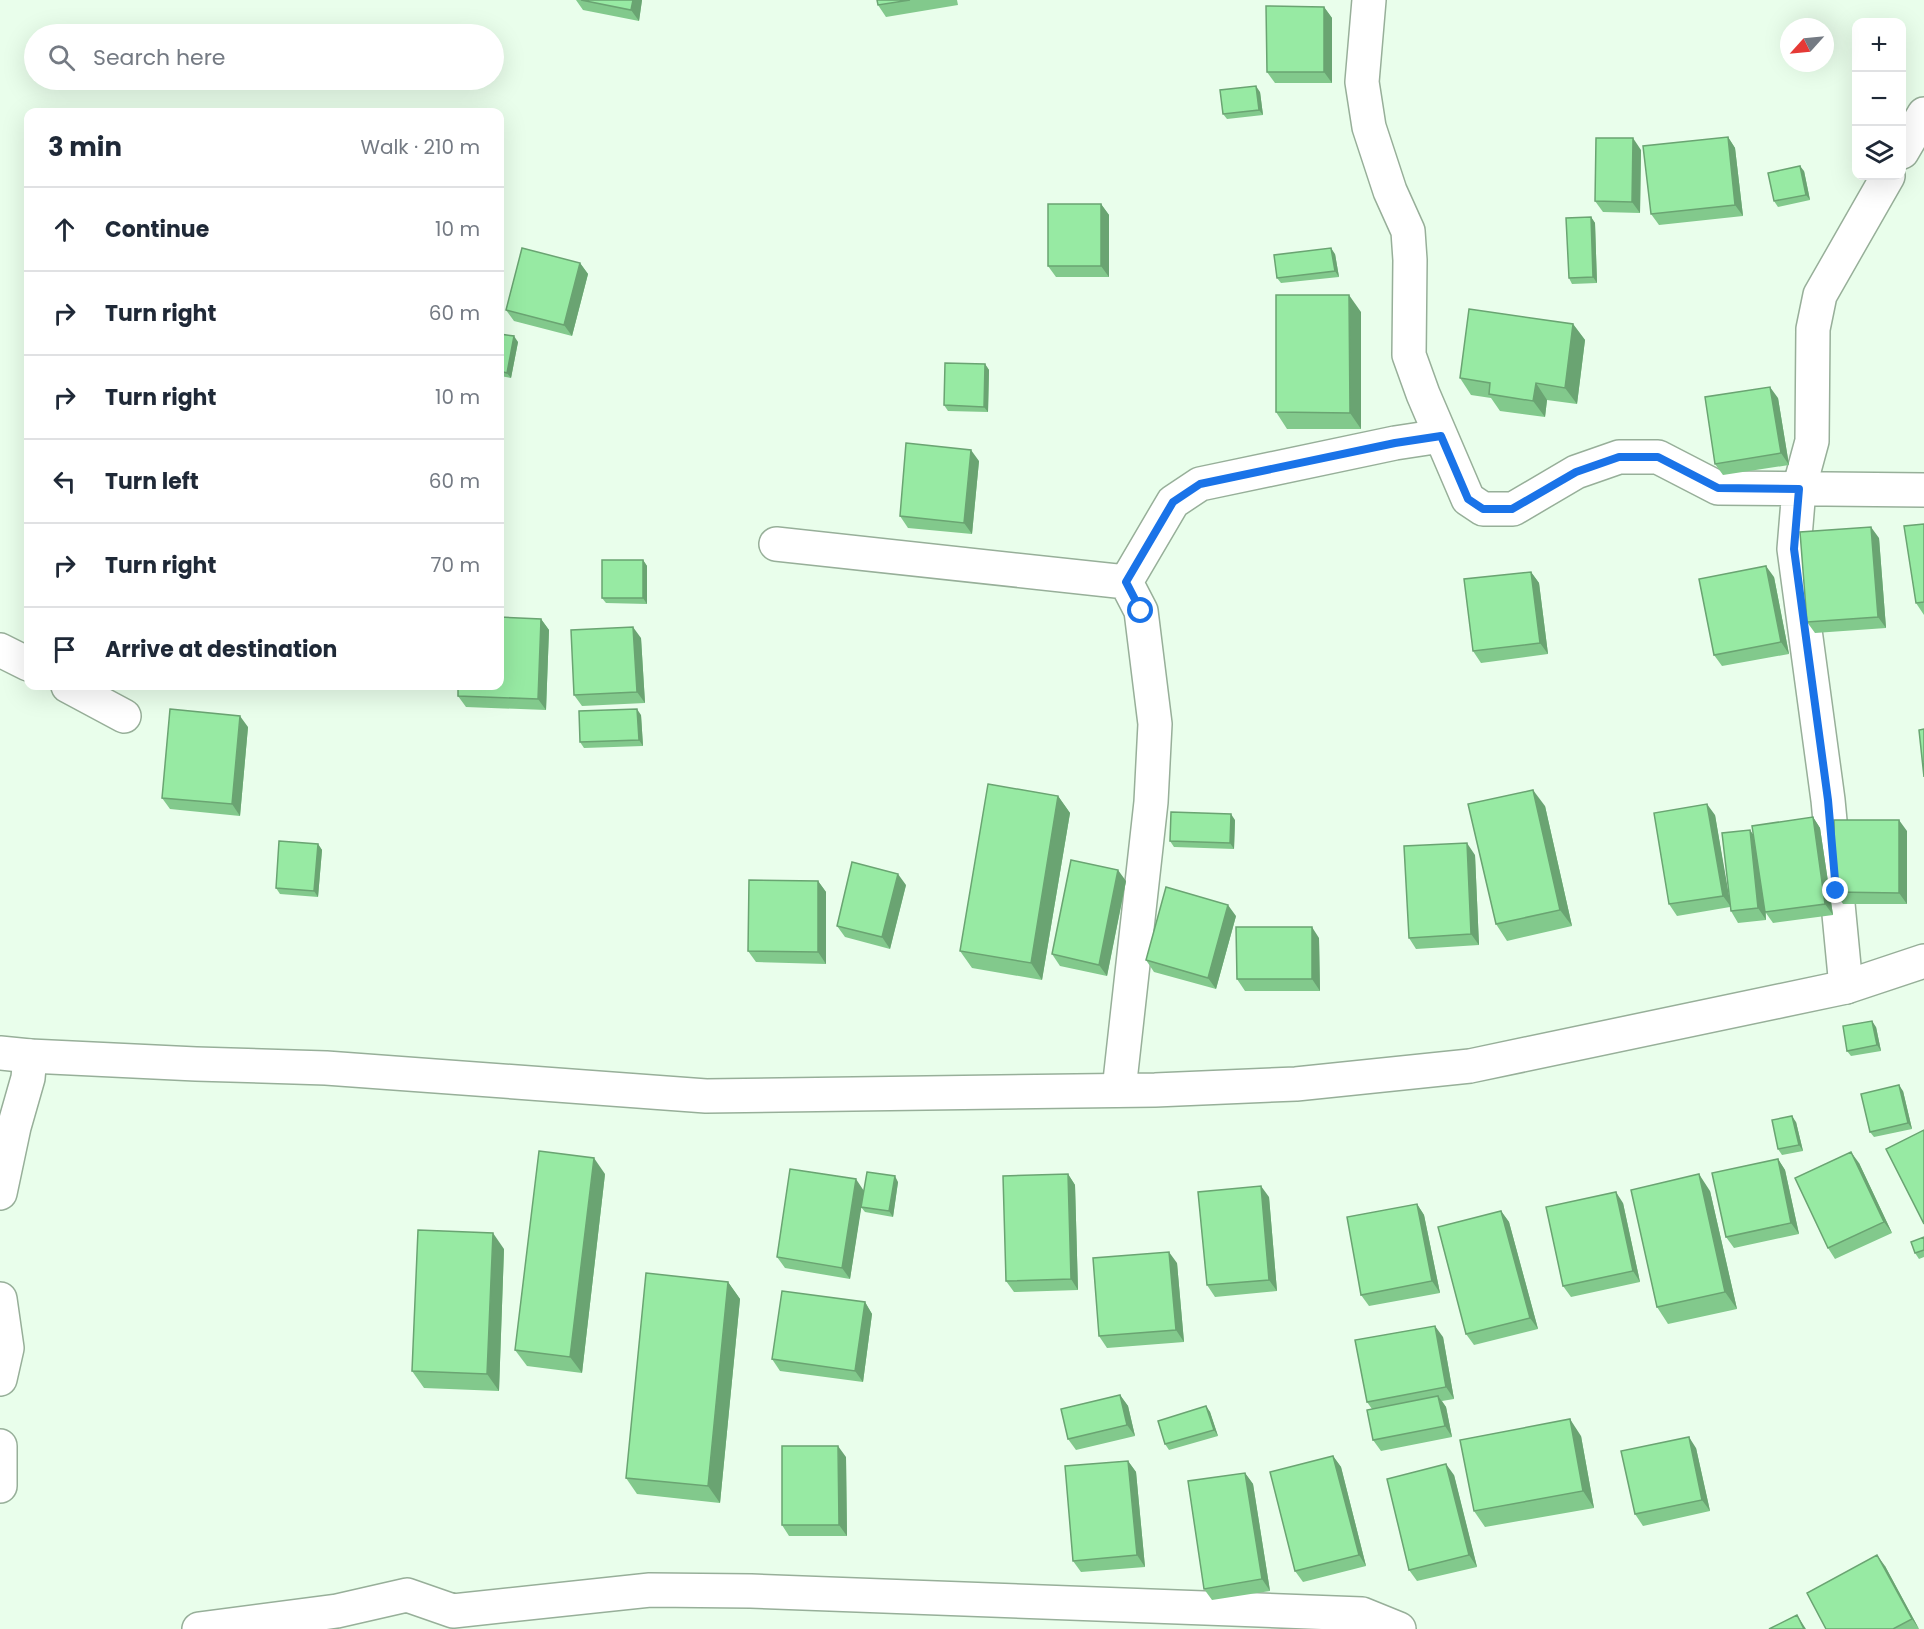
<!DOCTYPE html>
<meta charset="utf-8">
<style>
:root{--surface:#fff;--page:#f2f2f3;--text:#1f2937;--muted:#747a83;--line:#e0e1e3}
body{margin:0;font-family:Poppins,sans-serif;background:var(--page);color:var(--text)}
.controls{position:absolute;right:18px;top:18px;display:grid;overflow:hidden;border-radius:12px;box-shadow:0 6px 24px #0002}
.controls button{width:54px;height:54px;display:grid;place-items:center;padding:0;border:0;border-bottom:2px solid var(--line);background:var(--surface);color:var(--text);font:30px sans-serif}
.compass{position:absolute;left:1780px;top:18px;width:54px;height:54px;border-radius:50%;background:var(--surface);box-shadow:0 6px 24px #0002;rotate:243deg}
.stop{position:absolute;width:18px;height:18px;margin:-14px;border:4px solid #1a73e8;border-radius:50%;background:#fff}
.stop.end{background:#1a73e8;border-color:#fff;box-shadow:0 2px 6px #0008}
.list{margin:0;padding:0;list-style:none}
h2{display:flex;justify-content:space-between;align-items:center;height:78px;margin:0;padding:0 24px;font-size:26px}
h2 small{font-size:20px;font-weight:400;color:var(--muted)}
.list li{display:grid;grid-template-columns:39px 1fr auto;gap:18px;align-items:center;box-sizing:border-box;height:84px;padding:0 24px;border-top:2px solid var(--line)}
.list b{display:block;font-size:22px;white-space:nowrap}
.list em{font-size:20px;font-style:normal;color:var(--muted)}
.icon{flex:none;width:33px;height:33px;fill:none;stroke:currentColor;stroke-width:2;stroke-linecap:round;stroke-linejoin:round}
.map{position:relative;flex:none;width:1924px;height:1629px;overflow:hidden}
.search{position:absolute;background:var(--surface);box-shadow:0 6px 24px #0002;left:24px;top:24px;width:480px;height:66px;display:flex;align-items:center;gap:15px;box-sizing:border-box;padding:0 21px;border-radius:33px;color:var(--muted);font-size:22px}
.panel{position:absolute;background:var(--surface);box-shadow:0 6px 24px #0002;left:24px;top:108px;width:480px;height:582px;border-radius:12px}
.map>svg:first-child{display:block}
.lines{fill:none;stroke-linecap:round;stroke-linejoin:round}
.minor-casing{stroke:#97af99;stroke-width:36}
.tertiary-casing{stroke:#97af99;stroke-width:36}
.minor{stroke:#fff;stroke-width:33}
.tertiary{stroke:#fff;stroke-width:33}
.wall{fill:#82c98c}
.shaded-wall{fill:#6aa472}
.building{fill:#97eaa3;stroke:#6aa472;stroke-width:1.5}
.route{stroke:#1a73e8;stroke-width:8}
</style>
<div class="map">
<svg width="1924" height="1629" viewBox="0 0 1924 1629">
<rect width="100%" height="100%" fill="#e9feeb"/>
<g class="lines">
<g class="minor-casing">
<path id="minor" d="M 1369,0 L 1362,82 L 1369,127 L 1390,191 L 1408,231 L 1410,260 L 1409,355 L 1423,394 L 1468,499 L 1483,509 L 1513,509 L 1576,472 L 1619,457 L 1658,457 L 1718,488 L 1924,490
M 1902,152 L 1924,114
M 776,544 L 1126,582
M 1126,582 L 1173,502 L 1200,484 L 1395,443 L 1441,436
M 0,650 L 28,664
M 68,686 L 124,716
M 1846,987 L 1828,800 L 1794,549 L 1799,489 L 1812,441 L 1813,329 L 1820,295 L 1888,176
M 1119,1090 L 1151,802 L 1155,724 L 1141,611 L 1126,582
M 0,1193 L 14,1127 L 28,1078 L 30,1056
M 0,1299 L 7,1348 L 0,1379
M 0,1446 L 0,1486
M 199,1629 L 337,1611 L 407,1595 L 453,1611 L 650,1590 L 751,1591 L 1362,1614 L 1399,1629"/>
</g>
<g class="tertiary-casing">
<path id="tertiary" d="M 0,1053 L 30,1056 L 196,1064 L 326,1068 L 706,1096 L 1155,1090 L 1296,1084 L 1470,1066 L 1846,987 L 1924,961"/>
</g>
<use href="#minor" class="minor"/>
<use href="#tertiary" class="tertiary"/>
</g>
<path class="wall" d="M 576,0 L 642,0 L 639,21 L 583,10 Z
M 877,0 L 957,0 L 958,5 L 886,17 L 878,5 Z
M 1324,7 L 1332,18 L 1332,83 L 1275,83 L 1267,72 Z
M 1260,92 L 1263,115 L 1227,119 L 1223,114 Z
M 1728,137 L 1735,148 L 1743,216 L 1659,225 L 1651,214 Z
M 1641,150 L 1640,213 L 1603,212 L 1595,201 Z
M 1804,171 L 1810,200 L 1778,207 L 1774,201 Z
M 1101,204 L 1109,215 L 1109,277 L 1056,277 L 1048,266 Z
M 1591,217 L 1595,223 L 1597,283 L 1572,284 L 1569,278 Z
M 1335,254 L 1339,277 L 1281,283 L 1277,278 Z
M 580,263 L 588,274 L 572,336 L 514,321 L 506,310 Z
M 1361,312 L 1361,429 L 1287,429 L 1276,412 Z
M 1573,324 L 1585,340 L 1577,404 L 1547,400 L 1545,417 L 1500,411 L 1491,398 L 1471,395 L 1460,378 Z
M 500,334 L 518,342 L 511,378 L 500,376 Z
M 985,364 L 989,370 L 988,412 L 948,411 L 944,405 Z
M 1778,398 L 1789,465 L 1723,475 L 1715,464 Z
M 979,461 L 972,534 L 908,528 L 900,516 Z
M 1924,524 L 1924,615 L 1916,603 Z
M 1879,538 L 1886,628 L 1815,633 L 1807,622 Z
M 643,560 L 647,566 L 647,604 L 606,603 L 602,598 Z
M 1531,572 L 1539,583 L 1548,654 L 1481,663 L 1473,651 Z
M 1774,577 L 1789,654 L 1722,666 L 1714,655 Z
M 541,619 L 549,630 L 546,710 L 466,707 L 458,696 Z
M 641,638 L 645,703 L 582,706 L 574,695 Z
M 641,715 L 643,746 L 584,748 L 580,742 Z
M 248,727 L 240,816 L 170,809 L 162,798 Z
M 1058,796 L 1070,813 L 1042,980 L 972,968 L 960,951 Z
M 1545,806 L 1572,926 L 1507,941 L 1496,924 Z
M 1715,815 L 1729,899 L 1753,834 L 1813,817 L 1820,828 L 1833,915 L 1773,923 L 1766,913 L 1766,920 L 1738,923 L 1731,911 L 1730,907 L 1677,916 L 1669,904 Z
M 1235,820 L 1234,849 L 1174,847 L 1170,841 Z
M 1907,831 L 1907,904 L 1843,904 L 1835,892 Z
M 318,844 L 322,850 L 318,897 L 280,894 L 276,888 Z
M 1475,855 L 1479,945 L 1416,949 L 1409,938 Z
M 818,881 L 826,892 L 826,964 L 756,962 L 748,951 Z
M 1126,881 L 1107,976 L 1060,966 L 1052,954 Z
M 906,885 L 890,949 L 845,937 L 837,926 Z
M 1236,916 L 1216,989 L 1154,972 L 1146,960 Z
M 1319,938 L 1320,991 L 1245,991 L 1237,979 Z
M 1876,1027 L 1881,1051 L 1851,1056 L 1847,1051 Z
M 1903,1091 L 1912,1129 L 1874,1137 L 1870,1132 Z
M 1796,1122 L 1803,1151 L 1782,1155 L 1778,1149 Z
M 1778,1159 L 1785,1170 L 1799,1234 L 1734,1248 L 1726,1237 Z
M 1859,1163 L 1892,1233 L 1835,1259 L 1828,1248 Z
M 605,1174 L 582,1373 L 527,1366 L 515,1350 Z
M 1068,1174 L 1075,1185 L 1078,1290 L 1014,1292 L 1006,1281 Z
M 898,1182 L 893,1217 L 865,1212 L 861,1207 L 850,1279 L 785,1268 L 777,1257 L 864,1190 Z
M 1710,1191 L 1737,1309 L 1668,1324 L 1657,1307 Z
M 1269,1197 L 1277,1291 L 1215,1297 L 1207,1285 Z
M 1623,1203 L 1640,1282 L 1571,1297 L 1563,1286 Z
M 1417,1204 L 1424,1215 L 1440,1293 L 1369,1306 L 1361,1295 Z
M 1501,1211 L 1509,1222 L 1538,1329 L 1474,1345 L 1466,1334 Z
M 1924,1237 L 1924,1257 L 1919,1259 L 1915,1253 Z
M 504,1249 L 499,1391 L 424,1388 L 412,1371 Z
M 1177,1263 L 1184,1342 L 1107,1348 L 1099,1336 Z
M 728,1282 L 740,1299 L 720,1503 L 637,1494 L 626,1478 Z
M 865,1302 L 872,1314 L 863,1382 L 780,1371 L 772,1359 Z
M 1443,1337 L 1454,1399 L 1442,1401 L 1446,1407 L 1452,1437 L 1381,1451 L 1373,1440 L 1372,1409 L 1367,1402 Z
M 1120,1395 L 1128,1406 L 1135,1436 L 1076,1450 L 1068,1439 Z
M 1206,1406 L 1210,1412 L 1218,1436 L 1169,1450 L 1165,1444 Z
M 1581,1436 L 1594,1508 L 1485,1527 L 1474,1511 Z
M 1696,1448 L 1710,1511 L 1643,1526 L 1635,1514 Z
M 1333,1456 L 1341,1467 L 1366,1566 L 1303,1582 L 1295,1571 Z
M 846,1457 L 847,1536 L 789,1536 L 782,1525 Z
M 1128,1461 L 1136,1472 L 1145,1567 L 1081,1572 L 1073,1561 Z
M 1245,1473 L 1253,1484 L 1270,1591 L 1212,1600 L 1204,1589 Z
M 1454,1475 L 1477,1567 L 1417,1581 L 1409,1570 Z
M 1885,1566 L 1919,1629 L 1826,1629 Z"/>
<path class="shaded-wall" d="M 633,0 L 642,0 L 639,21 L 631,10 Z
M 1324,7 L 1332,18 L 1332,83 L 1324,72 Z
M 1256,86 L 1260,92 L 1263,115 L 1259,110 Z
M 1728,137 L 1735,148 L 1743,216 L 1735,205 Z
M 1633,138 L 1641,150 L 1640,213 L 1632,202 Z
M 1800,166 L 1804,171 L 1810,200 L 1806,195 Z
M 1101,204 L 1109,215 L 1109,277 L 1101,266 Z
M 1591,217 L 1595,223 L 1597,283 L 1593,277 Z
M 1331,248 L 1335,254 L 1339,277 L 1335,271 Z
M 580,263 L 588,274 L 572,336 L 564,325 Z
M 1349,295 L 1361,312 L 1361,429 L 1350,413 Z
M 1573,324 L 1585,340 L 1577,404 L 1565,388 Z
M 514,336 L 518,342 L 511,378 L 507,373 Z
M 985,364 L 989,370 L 988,412 L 984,407 Z
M 1536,383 L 1547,400 L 1545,417 L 1533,401 Z
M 1770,387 L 1778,398 L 1789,465 L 1781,453 Z
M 971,450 L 979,461 L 972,534 L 964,523 Z
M 1871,527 L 1879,538 L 1886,628 L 1878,617 Z
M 643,560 L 647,566 L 647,604 L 643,598 Z
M 1766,566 L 1774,577 L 1789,654 L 1781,642 Z
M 1531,572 L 1539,583 L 1548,654 L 1540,643 Z
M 541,619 L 549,630 L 546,710 L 538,699 Z
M 633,627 L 641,638 L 645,703 L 637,692 Z
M 637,709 L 641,715 L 643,746 L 639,740 Z
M 240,716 L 248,727 L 240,816 L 232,804 Z
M 1533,790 L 1545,806 L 1572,926 L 1560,910 Z
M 1058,796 L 1070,813 L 1042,980 L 1031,963 Z
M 1707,804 L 1715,815 L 1731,907 L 1723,896 Z
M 1231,814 L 1235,820 L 1234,849 L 1230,843 Z
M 1813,817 L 1820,828 L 1833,915 L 1825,904 Z
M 1899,820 L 1907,831 L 1907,904 L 1899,893 Z
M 1750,830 L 1758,841 L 1766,920 L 1758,908 Z
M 1467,843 L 1475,855 L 1479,945 L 1471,934 Z
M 318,844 L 322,850 L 318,897 L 314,891 Z
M 1118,870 L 1126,881 L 1107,976 L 1099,965 Z
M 898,874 L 906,885 L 890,949 L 882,937 Z
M 818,881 L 826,892 L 826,964 L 818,952 Z
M 1228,905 L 1236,916 L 1216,989 L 1208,978 Z
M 1312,927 L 1319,938 L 1320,991 L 1312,979 Z
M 1872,1021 L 1876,1027 L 1881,1051 L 1877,1045 Z
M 1899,1085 L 1903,1091 L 1912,1129 L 1908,1123 Z
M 1792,1116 L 1796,1122 L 1803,1151 L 1799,1145 Z
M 1851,1152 L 1859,1163 L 1892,1233 L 1884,1222 Z
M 594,1158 L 605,1174 L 582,1373 L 570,1357 Z
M 1778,1159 L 1785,1170 L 1799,1234 L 1791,1223 Z
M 1068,1174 L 1075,1185 L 1078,1290 L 1071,1279 Z
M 1699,1174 L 1710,1191 L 1737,1309 L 1725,1292 Z
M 895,1176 L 898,1182 L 893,1217 L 889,1211 Z
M 856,1179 L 864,1191 L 850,1279 L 842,1268 Z
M 1261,1186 L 1269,1197 L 1277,1291 L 1269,1280 Z
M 1616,1192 L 1623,1203 L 1640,1282 L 1633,1271 Z
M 1417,1204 L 1424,1215 L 1440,1293 L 1432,1281 Z
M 1501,1211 L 1509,1222 L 1538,1329 L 1530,1318 Z
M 493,1233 L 504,1249 L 499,1391 L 487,1374 Z
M 1169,1252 L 1177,1263 L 1184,1342 L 1176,1330 Z
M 728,1282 L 740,1299 L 720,1503 L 708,1486 Z
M 865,1302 L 872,1314 L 863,1382 L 855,1371 Z
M 1435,1326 L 1443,1337 L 1454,1399 L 1446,1387 Z
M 1120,1395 L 1128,1406 L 1135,1436 L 1127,1425 Z
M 1438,1396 L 1446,1407 L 1452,1437 L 1445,1426 Z
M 1206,1406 L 1210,1412 L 1218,1436 L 1214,1430 Z
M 1570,1419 L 1581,1436 L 1594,1508 L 1583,1491 Z
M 1689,1437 L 1696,1448 L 1710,1511 L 1702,1500 Z
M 838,1446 L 846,1457 L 847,1536 L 839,1525 Z
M 1333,1456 L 1341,1467 L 1366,1566 L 1359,1555 Z
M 1128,1461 L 1136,1472 L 1145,1567 L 1137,1555 Z
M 1446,1464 L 1454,1475 L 1477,1567 L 1469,1555 Z
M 1245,1473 L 1253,1484 L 1270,1591 L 1262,1579 Z
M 1877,1555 L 1885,1566 L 1919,1629 L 1912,1619 Z
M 1797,1615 L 1804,1626 L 1806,1629 L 1804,1629 Z"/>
<path class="building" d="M 581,0 L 633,0 L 631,10 Z
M 877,0 L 910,0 L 878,5 Z
M 1266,6 L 1324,7 L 1324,72 L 1267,72 Z
M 1256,86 L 1259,110 L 1223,114 L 1220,90 Z
M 1728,137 L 1735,205 L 1651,214 L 1643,146 Z
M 1596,138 L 1633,138 L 1632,202 L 1595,201 Z
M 1800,166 L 1806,195 L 1774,201 L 1768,173 Z
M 1048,204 L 1101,204 L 1101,266 L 1048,266 Z
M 1591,217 L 1593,277 L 1569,278 L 1566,218 Z
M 522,248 L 580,263 L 564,325 L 506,310 Z
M 1331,248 L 1335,271 L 1277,278 L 1274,255 Z
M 1276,295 L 1349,295 L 1350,413 L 1276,412 Z
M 1469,309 L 1573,324 L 1565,388 L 1536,383 L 1533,401 L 1489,394 L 1490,383 L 1460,378 Z
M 500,334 L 514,336 L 507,373 L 500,371 Z
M 945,363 L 985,364 L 984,407 L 944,405 Z
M 1770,387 L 1781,453 L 1715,464 L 1705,397 Z
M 906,443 L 971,450 L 964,523 L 900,516 Z
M 1924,524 L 1924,602 L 1916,603 L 1904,526 Z
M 1871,527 L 1878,617 L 1807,622 L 1800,532 Z
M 602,560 L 643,560 L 643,598 L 602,598 Z
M 1766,566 L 1781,642 L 1714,655 L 1699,579 Z
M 1531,572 L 1540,643 L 1473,651 L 1464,579 Z
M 500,617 L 541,619 L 538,699 L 458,696 L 458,686 L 500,686 Z
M 633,627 L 637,692 L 574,695 L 571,630 Z
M 170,709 L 240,716 L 232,804 L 162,798 Z
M 637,709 L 639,740 L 580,742 L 579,711 Z
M 1924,729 L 1924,777 L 1919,730 Z
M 988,784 L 1058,796 L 1031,963 L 960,951 Z
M 1533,790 L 1560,910 L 1496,924 L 1468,804 Z
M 1707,804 L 1723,896 L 1669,904 L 1654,813 Z
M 1171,812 L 1231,814 L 1230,843 L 1170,841 Z
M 1813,817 L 1825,904 L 1765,912 L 1752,826 Z
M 1834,820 L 1899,820 L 1899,893 L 1835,892 Z
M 1750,830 L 1758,908 L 1731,911 L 1722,833 Z
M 279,841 L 318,844 L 314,891 L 276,888 Z
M 1467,843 L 1471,934 L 1409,938 L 1404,846 Z
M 1071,860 L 1118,870 L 1099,965 L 1052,954 Z
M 852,862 L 898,874 L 882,937 L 837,926 Z
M 749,880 L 818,881 L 818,952 L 748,951 Z
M 1166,887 L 1228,905 L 1208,978 L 1146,960 Z
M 1236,927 L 1312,927 L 1312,979 L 1237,979 Z
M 1872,1021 L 1877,1045 L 1847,1051 L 1843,1026 Z
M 1899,1085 L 1908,1123 L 1870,1132 L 1861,1094 Z
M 1792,1116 L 1799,1145 L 1778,1149 L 1772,1120 Z
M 1924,1130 L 1924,1224 L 1886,1149 Z
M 539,1151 L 594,1158 L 570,1357 L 515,1350 Z
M 1851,1152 L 1884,1222 L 1828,1248 L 1795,1178 Z
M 1778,1159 L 1791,1223 L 1726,1237 L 1712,1173 Z
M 790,1169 L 856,1179 L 842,1268 L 777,1257 Z
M 867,1172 L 895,1176 L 889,1211 L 861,1207 Z
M 1068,1174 L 1071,1279 L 1006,1281 L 1003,1176 Z
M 1699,1174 L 1725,1292 L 1657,1307 L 1631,1190 Z
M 1261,1186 L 1269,1280 L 1207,1285 L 1198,1192 Z
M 1616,1192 L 1633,1271 L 1563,1286 L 1546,1207 Z
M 1417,1204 L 1432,1281 L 1361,1295 L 1347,1217 Z
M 1501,1211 L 1530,1318 L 1466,1334 L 1438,1227 Z
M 418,1230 L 493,1233 L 487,1374 L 412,1371 Z
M 1924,1237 L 1924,1250 L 1915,1253 L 1911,1242 Z
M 1169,1252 L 1176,1330 L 1099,1336 L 1093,1258 Z
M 646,1273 L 728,1282 L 708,1486 L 626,1478 Z
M 782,1291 L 865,1302 L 855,1371 L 772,1359 Z
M 1435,1326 L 1446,1387 L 1367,1402 L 1355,1340 Z
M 1120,1395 L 1127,1425 L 1068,1439 L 1061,1409 Z
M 1438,1396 L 1445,1426 L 1373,1440 L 1367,1410 Z
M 1206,1406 L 1214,1430 L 1165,1444 L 1158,1421 Z
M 1570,1419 L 1583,1491 L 1474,1511 L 1460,1440 Z
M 1689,1437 L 1702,1500 L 1635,1514 L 1621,1451 Z
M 782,1446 L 838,1446 L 839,1525 L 782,1525 Z
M 1333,1456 L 1359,1555 L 1295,1571 L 1270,1472 Z
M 1128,1461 L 1137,1555 L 1073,1561 L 1065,1466 Z
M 1446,1464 L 1469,1555 L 1409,1570 L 1387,1479 Z
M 1245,1473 L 1262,1579 L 1204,1589 L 1188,1481 Z
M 1877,1555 L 1912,1619 L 1893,1629 L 1826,1629 L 1807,1593 Z
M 1797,1615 L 1804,1629 L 1769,1629 Z"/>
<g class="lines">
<path class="route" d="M 1141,611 L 1126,582 L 1173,502 L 1200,484 L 1395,443 L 1441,436 L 1468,499 L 1483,509 L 1512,509 L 1576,472 L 1619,457 L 1658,457 L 1718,488 L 1799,489 L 1794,549 L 1828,800 L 1836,891"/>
</g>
</svg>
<div class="controls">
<button>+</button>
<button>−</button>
<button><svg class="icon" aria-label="layers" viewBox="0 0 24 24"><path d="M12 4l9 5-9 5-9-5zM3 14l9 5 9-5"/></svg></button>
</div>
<svg class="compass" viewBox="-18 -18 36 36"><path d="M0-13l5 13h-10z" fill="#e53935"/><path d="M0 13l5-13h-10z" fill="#747a83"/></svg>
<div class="stop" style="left:1141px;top:611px"></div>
<div class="stop end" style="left:1836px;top:891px"></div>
<div class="search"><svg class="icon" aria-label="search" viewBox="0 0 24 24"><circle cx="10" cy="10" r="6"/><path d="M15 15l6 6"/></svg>Search here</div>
<section class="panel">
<h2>3 min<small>Walk · 210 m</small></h2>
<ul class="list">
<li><svg class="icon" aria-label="ahead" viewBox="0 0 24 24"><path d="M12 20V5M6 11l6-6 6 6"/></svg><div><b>Continue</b></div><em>10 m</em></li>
<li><svg class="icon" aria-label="right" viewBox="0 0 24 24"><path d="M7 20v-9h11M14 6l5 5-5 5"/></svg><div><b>Turn right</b></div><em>60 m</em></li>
<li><svg class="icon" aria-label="right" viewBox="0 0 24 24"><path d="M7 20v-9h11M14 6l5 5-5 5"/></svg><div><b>Turn right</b></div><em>10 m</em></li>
<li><svg class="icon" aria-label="left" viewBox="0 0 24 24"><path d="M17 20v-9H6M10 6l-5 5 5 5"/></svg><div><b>Turn left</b></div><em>60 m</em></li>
<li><svg class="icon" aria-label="right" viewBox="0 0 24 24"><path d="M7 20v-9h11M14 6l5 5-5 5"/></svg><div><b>Turn right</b></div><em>70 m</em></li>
<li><svg class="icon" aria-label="arrive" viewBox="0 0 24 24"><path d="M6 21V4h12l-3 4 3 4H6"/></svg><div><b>Arrive at destination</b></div></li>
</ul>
</section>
</div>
